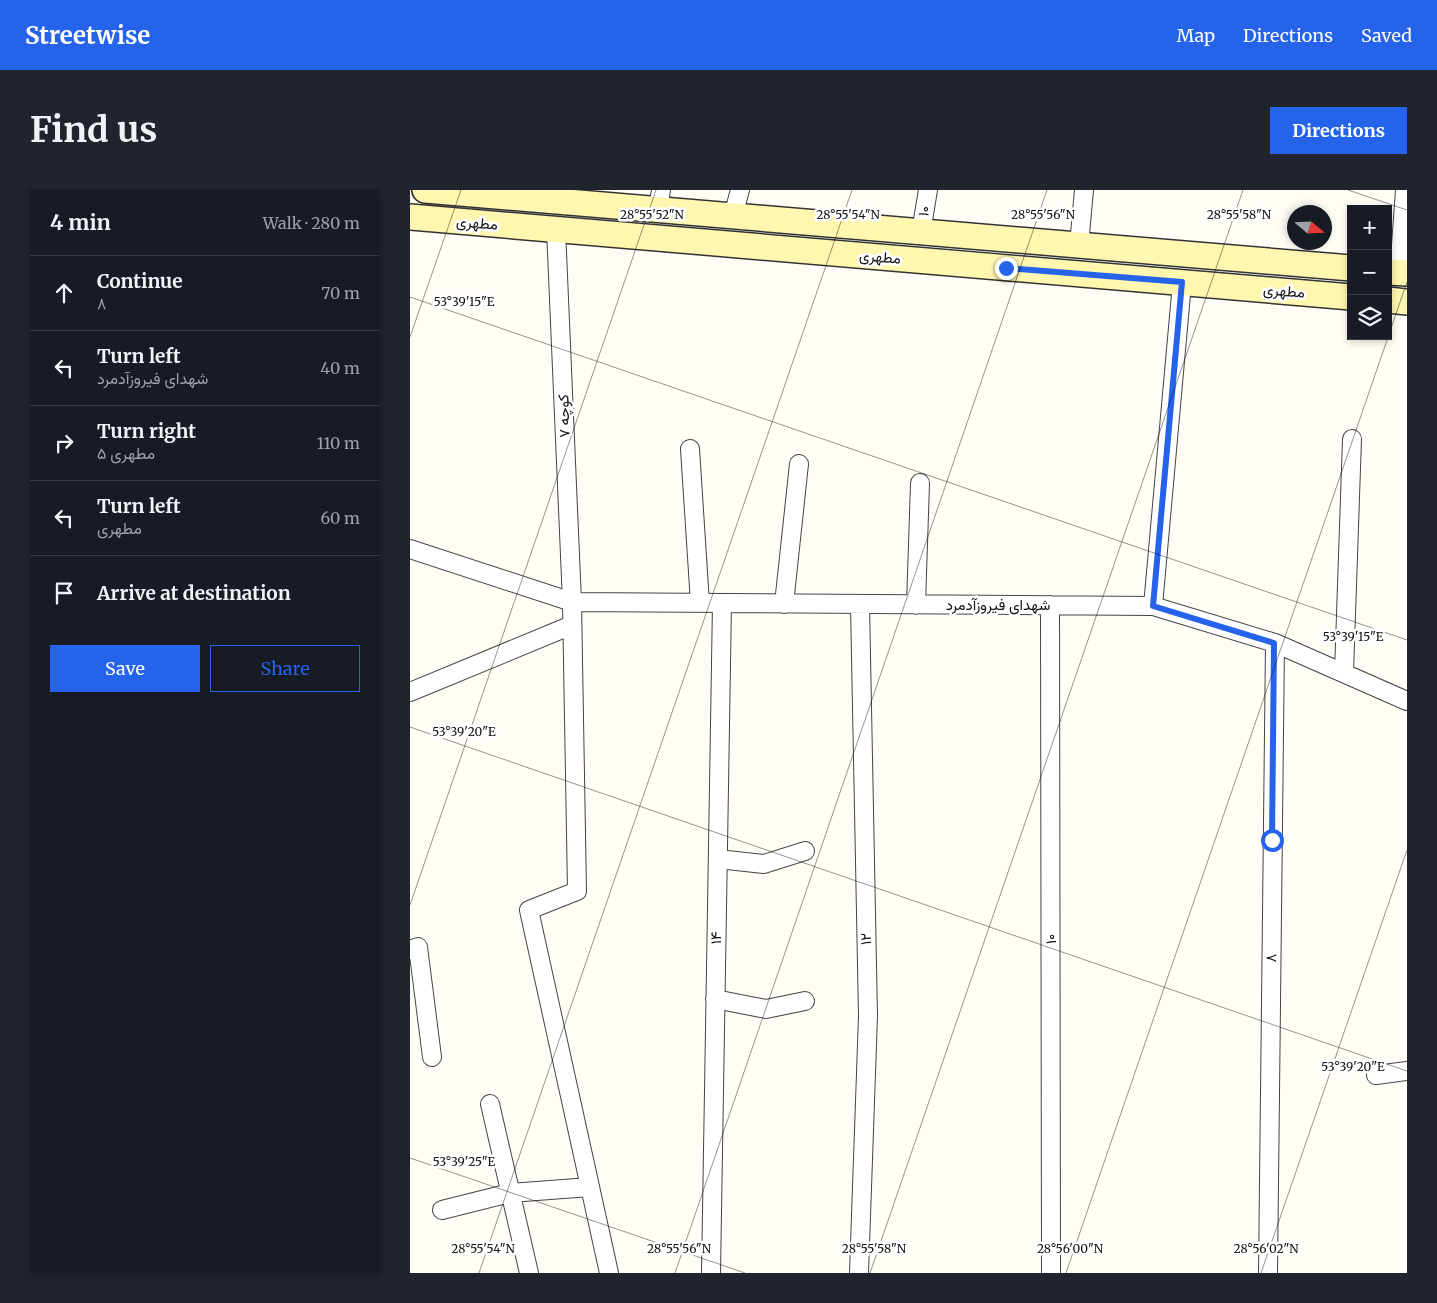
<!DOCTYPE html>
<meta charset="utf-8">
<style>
:root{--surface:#171b24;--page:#20242c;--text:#f1f3f6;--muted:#9ea1a6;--line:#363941;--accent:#2563eb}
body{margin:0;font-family:Merriweather,Vazirmatn,serif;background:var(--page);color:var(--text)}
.controls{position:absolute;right:15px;top:15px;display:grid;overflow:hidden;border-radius:0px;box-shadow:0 2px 8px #0003}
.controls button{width:45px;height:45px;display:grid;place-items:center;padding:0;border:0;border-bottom:1px solid var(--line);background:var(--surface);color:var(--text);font:25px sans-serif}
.compass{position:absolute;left:877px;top:15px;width:45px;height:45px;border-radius:50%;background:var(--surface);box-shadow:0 2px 8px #0003;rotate:109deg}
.stop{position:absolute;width:15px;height:15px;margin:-11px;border:4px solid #2563eb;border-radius:50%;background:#fff}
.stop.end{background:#2563eb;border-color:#fff;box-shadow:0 1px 5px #0008}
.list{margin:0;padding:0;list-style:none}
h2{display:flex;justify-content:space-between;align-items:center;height:65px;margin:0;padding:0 20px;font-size:21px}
h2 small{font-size:16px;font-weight:400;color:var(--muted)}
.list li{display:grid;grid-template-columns:32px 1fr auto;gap:15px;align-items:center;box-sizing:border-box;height:75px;padding:0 20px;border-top:1px solid var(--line)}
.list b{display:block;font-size:19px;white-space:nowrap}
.list p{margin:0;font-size:16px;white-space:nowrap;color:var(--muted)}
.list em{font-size:16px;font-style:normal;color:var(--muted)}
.actions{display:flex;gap:10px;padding:15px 20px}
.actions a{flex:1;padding:11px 0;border:1px solid var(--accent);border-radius:0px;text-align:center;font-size:18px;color:var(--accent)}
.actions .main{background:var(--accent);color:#fff}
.icon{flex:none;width:28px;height:28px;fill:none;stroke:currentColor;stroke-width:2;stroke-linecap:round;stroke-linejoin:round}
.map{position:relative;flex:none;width:997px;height:1083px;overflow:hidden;border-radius:0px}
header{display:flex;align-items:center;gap:30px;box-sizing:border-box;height:70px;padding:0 25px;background:var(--accent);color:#fff}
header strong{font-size:24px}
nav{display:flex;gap:28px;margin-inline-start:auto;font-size:18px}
.intro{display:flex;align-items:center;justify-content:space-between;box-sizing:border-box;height:120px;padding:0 30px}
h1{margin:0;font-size:35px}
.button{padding:12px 22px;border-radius:0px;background:var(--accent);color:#fff;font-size:18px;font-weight:700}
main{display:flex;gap:30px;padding:0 30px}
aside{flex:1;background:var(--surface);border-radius:0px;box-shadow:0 2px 8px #0003}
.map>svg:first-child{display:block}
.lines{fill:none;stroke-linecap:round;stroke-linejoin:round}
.street-casing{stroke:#444;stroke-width:20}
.secondary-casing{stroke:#333;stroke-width:28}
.street{stroke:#fff;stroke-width:18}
.secondary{stroke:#fff6b0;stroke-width:25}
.route{stroke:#2563eb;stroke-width:6}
.ticks{fill:none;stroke:#111;stroke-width:1;stroke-opacity:0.45}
.labels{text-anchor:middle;stroke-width:5;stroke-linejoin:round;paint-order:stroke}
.street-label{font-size:15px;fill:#111;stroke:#fff}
.ticks-label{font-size:12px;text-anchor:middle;fill:#111;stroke:#fff;stroke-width:5;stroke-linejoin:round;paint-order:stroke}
</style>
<header>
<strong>Streetwise</strong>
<nav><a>Map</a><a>Directions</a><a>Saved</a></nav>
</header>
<div class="intro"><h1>Find us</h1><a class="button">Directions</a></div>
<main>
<aside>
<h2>4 min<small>Walk · 280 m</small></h2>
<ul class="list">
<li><svg class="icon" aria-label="ahead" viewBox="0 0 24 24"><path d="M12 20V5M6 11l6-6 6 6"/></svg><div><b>Continue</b><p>۸</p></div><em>70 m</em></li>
<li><svg class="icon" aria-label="left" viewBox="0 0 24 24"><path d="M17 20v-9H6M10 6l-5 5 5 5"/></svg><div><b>Turn left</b><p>شهدای فیروزآدمرد</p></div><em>40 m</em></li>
<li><svg class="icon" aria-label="right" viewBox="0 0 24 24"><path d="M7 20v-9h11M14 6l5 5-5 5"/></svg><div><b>Turn right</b><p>مطهری ۵</p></div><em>110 m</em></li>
<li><svg class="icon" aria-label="left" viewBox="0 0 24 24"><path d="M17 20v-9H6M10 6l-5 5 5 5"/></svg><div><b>Turn left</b><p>مطهری</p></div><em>60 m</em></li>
<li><svg class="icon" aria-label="arrive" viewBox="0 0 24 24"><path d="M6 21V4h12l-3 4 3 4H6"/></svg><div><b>Arrive at destination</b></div></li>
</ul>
<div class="actions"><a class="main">Save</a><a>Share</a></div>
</aside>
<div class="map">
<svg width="997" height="1083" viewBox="0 0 997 1083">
<rect width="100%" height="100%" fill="#fffdf5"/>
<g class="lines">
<g class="street-casing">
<path id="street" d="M 248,20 L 251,0
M 323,26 L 330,0
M 146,39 L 162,412 L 167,701 L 119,720 L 199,1083
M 511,42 L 518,0
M 669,55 L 674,0
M 989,83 L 995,0
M 280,259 L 290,413
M 0,359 L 162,412 L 743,416 L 865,453 L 997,511
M 374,414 L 389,274
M 506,415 L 510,293
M 640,415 L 641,1083
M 743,416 L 772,93
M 934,483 L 942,249
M 0,502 L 162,435
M 308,669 L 354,674 L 395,661
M 0,760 L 8,757 L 22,867
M 305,809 L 356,819 L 395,811
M 966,885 L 997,881
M 80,914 L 119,1083
M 32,1020 L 100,1003 L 180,997
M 301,1083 L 312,413
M 449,1083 L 458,826 L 450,414
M 858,1083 L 865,453"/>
</g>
<g class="secondary-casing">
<path id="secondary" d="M 15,0 L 941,78
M 0,27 L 941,107
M 978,82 L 997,83
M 978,110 L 997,112"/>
</g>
<use href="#street" class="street"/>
<use href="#secondary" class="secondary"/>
</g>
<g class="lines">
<path class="route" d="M 596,78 L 772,92 L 743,416 L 864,453 L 862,650"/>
</g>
<path class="ticks" d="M 938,0 L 997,20M 0,107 L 997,450M 0,147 L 51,0M 0,537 L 997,881M 0,715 L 246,0M 0,968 L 335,1083M 69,1083 L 442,0M 265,1083 L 637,0M 460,1083 L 833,0M 656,1083 L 997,92M 851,1083 L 997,660"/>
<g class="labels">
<g class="street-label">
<text transform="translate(514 21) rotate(-79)" y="5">۱۰</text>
<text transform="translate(67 33) rotate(5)" y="5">مطهری</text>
<text transform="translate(470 67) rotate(5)" y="5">مطهری</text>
<text transform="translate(874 101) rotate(5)" y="5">مطهری</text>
<text transform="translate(154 226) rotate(-92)" y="5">کوچه ۷</text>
<text x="588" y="420">شهدای فیروزآدمرد</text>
<text transform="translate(306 748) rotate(-89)" y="5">۱۴</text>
<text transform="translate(456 749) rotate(-91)" y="5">۱۲</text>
<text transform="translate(641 749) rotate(-90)" y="5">۱۰</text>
<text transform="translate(861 768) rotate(-89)" y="5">۸</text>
</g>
</g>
<g class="ticks-label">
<text x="242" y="29">28°55'52"N</text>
<text x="438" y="29">28°55'54"N</text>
<text x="633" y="29">28°55'56"N</text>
<text x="829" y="29">28°55'58"N</text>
<text x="54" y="116">53°39'15"E</text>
<text x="943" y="451">53°39'15"E</text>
<text x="54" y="546">53°39'20"E</text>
<text x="943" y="881">53°39'20"E</text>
<text x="54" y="976">53°39'25"E</text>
<text x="73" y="1063">28°55'54"N</text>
<text x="269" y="1063">28°55'56"N</text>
<text x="464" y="1063">28°55'58"N</text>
<text x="660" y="1063">28°56'00"N</text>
<text x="856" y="1063">28°56'02"N</text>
</g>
</svg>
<div class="controls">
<button>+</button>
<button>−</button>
<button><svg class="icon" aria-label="layers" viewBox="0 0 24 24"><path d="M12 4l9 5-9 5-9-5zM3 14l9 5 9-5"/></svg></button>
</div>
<svg class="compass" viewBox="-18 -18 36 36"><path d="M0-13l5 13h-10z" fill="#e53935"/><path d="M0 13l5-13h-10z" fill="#9ea1a6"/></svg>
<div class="stop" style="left:862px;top:650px"></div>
<div class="stop end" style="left:596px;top:78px"></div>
</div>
</main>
